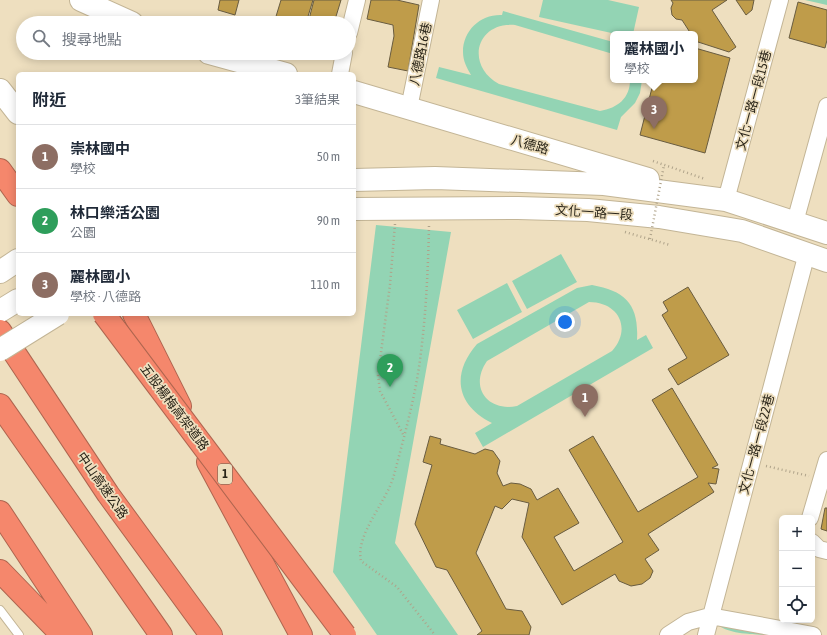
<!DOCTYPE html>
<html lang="zh-TW">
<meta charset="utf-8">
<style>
:root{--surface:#fff;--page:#f6f6f7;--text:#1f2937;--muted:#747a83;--line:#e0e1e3;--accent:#b45309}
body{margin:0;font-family:"Asap Condensed","Noto Sans TC",sans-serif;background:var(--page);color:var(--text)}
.controls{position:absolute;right:12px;bottom:12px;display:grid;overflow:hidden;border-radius:6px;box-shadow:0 2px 10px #0003}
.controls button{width:36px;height:36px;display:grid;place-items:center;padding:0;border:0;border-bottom:1px solid var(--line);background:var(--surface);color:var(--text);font:20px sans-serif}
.you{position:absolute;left:565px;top:322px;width:14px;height:14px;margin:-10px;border:3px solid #fff;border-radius:50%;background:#1a73e8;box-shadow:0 0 0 6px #1a73e833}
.badge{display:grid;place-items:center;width:26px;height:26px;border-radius:50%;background:var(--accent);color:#fff;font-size:13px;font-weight:700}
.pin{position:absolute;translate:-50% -33px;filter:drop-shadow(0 1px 2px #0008)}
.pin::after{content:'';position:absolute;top:21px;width:14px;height:12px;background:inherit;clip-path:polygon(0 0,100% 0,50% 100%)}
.popup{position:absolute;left:610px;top:31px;width:88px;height:52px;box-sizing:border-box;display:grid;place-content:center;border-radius:6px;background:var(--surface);filter:drop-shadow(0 1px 3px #0005);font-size:13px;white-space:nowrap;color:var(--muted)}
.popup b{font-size:15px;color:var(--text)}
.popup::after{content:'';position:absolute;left:50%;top:100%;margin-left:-8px;border:8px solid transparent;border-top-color:var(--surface)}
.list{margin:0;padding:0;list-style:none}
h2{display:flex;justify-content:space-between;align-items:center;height:52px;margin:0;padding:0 16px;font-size:17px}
h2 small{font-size:13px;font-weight:400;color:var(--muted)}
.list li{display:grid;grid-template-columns:26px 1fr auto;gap:12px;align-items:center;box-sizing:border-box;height:64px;padding:0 16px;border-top:1px solid var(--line)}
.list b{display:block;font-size:15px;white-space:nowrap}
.list p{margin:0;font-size:13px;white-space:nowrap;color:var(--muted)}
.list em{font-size:13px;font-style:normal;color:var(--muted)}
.icon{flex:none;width:22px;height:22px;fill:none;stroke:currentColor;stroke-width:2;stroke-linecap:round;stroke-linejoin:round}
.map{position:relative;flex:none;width:827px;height:635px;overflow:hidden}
.search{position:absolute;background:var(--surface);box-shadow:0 2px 10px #0003;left:16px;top:16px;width:340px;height:44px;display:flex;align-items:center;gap:10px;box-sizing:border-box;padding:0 14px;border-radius:22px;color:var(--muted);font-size:15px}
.panel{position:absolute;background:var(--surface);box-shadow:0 2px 10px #0003;left:16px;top:72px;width:340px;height:244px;border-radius:6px}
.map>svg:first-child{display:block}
.green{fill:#93d4b4;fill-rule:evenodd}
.building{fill:#bf9c4a;stroke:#695c40}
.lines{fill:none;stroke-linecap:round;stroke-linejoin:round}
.lane-casing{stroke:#c3b596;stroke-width:10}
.street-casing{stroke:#c3b596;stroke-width:18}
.secondary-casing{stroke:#c3b596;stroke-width:24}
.highway-casing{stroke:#ae654f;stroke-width:24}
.path{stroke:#afa38a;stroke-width:2.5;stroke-dasharray:1 3;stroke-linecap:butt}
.lane{stroke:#fff;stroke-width:8}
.street{stroke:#fff;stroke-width:16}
.secondary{stroke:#fff;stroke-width:22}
.highway{stroke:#f5876c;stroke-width:22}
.secondary-bridge-casing{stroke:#c3b596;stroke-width:24;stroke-linecap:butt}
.highway-bridge-casing{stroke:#ae654f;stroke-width:24;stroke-linecap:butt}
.path-bridge{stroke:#afa38a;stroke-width:2.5;stroke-dasharray:1 3;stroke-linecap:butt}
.secondary-bridge{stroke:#fff;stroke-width:22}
.highway-bridge{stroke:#f5876c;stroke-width:22}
.labels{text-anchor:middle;stroke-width:3.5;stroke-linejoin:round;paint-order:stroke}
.shield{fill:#eedfbf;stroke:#655d4b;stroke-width:1}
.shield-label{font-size:12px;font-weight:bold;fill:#2a2519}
.street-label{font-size:13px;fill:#2a2519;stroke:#eedfbf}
</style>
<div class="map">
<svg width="827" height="635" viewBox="0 0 827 635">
<rect width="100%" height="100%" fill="#eedfbf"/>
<path class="green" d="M 543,0 L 608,0 L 639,7 L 633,34 L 616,34 L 539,17 Z
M 805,0 L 827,0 L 827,5 Z
M 503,11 L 613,42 L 613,54 L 515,25 C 476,22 465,65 499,84 L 600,111 C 618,108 630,98 630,80 L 642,80 L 640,93 L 635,103 L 621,117 L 617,130 L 436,78 L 439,67 L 471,75 C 467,68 463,61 463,52 C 463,30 481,14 502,15 Z
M 376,225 L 451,232 L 395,543 L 458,635 L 377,635 L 333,572 Z
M 561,254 L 577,282 L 527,309 L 512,281 Z
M 507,283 L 522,312 L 473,339 L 457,310 Z
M 592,285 C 626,291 639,305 637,340 L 646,335 L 653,348 L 483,447 L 475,433 L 492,423 C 456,405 451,374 477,344 L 577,288 ZM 589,302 C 619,302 632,329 612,351 L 517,406 C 487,412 469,387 487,361 Z
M 723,625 L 780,635 C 765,635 730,635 720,626 Z"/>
<path class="building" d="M 220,0 L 239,0 L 235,15 L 218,10 Z
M 281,0 L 313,0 L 306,23 L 274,23 Z
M 314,0 L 341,0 L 334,23 L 308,23 Z
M 371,0 L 397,0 L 419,5 L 408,71 L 388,67 L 394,36 L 393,25 L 367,19 Z
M 671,0 L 727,0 L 712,10 L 736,47 L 729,52 L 695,41 L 695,34 L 691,34 L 682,20 L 676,19 L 672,15 L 671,8 L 673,3 Z
M 736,0 L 754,0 L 752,10 L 746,15 Z
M 798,2 L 827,10 L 827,40 L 825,48 L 789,38 Z
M 695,48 L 730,58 L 705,153 L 640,135 L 654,80 L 695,80 Z
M 688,287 L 729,355 L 678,385 L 668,369 L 687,358 L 662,315 L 668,311 L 663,302 Z
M 672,388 L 718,465 L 712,468 L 719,469 L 716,484 L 708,483 L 714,492 L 648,534 L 659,550 L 645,559 L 653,571 L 650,578 L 642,584 L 631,586 L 619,581 L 615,574 L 562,605 L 522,537 L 529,503 L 512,499 L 502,509 L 495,506 L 476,553 L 506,609 L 522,611 L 531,627 L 529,635 L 477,635 L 482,631 L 447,570 L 436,567 L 415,524 L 432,465 L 423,462 L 430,436 L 441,439 L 440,444 L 475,454 L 485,449 L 493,451 L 500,461 L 497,473 L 503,486 L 511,483 L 520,484 L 531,489 L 537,500 L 558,488 L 579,523 L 554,537 L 574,571 L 623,542 L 569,450 L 593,436 L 638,512 L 698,477 L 652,400 Z
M 825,508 L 827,508 L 827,531 L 821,529 Z"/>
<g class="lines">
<g class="lane-casing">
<path id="lane" d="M 0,610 L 19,635"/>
</g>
<g class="street-casing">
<path id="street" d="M 349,33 L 357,0
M 340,74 L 344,53
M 409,108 L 431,0
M 726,200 L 780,0
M 795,222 L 827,106
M 810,518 L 827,460
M 812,542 L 819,549 L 827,551
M 668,635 L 688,622 L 710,616 L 813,635
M 706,635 L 807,253"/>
</g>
<g class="secondary-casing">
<path id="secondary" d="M 81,0 L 132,23
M 209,53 L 286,74
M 0,90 L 18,113
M 354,92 L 648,179
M 354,180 L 435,178 L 604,184 L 726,200 L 827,233
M 354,209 L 518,208 L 588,210 L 659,217 L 742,231 L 827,261
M 0,272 L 18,260
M 0,311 L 18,300"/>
</g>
<g class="highway-casing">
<path id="highway" d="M 0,170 L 18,195
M 134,314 L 180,406
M 0,331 L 108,494 L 211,635
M 0,405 L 161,635
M 208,462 L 301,635
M 0,512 L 81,635
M 0,571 L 62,635"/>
</g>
<path class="path" d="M 653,161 L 705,179
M 395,224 L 390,285 L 378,375 L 380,391 L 404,436
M 429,226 C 428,271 426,315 420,360 C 415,398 404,437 394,475 C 387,502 355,534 361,561 L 397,587 L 435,635
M 625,232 L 670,245
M 766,466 L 809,476"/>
<use href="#lane" class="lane"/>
<use href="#street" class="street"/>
<use href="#secondary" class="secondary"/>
<use href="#highway" class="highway"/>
<g class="secondary-bridge-casing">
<path id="secondary-bridge" d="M 0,350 L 58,314"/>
</g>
<g class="highway-bridge-casing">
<path id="highway-bridge" d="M 104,314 L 345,635"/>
</g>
<path class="path-bridge" d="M 650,239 L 664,165"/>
<use href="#secondary-bridge" class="secondary-bridge"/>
<use href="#highway-bridge" class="highway-bridge"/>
</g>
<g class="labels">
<rect class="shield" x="218" y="464" width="14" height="20" rx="3"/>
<g class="shield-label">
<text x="225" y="478">1</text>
</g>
<g class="street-label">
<text transform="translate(420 54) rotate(-78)" y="5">八德路16巷</text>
<text transform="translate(753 100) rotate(-75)" y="5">文化一路一段15巷</text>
<text transform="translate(530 144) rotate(16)" y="5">八德路</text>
<text transform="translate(594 212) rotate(4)" y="5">文化一路一段</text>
<text transform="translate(175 407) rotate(53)" y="5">五股楊梅高架道路</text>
<text transform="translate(756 444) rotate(-75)" y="5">文化一路一段22巷</text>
<text transform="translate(103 485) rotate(55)" y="5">中山高速公路</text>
</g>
</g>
</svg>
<div class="controls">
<button>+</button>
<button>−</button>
<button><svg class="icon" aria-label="locate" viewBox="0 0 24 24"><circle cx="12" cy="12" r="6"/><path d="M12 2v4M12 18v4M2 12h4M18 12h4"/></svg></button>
</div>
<div class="you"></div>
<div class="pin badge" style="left:585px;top:417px;background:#8d6e63">1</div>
<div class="pin badge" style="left:390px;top:387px;background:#2e9e5b">2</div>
<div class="pin badge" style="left:654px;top:129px;background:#8d6e63">3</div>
<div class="popup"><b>麗林國小</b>學校</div>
<div class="search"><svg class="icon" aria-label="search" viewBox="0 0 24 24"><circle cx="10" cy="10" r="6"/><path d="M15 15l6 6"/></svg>搜尋地點</div>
<section class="panel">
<h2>附近<small>3筆結果</small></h2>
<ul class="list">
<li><span class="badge" style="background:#8d6e63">1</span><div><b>崇林國中</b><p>學校</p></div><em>50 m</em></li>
<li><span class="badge" style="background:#2e9e5b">2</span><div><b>林口樂活公園</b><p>公園</p></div><em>90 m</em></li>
<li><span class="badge" style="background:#8d6e63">3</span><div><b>麗林國小</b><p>學校 · 八德路</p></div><em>110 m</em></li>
</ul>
</section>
</div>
